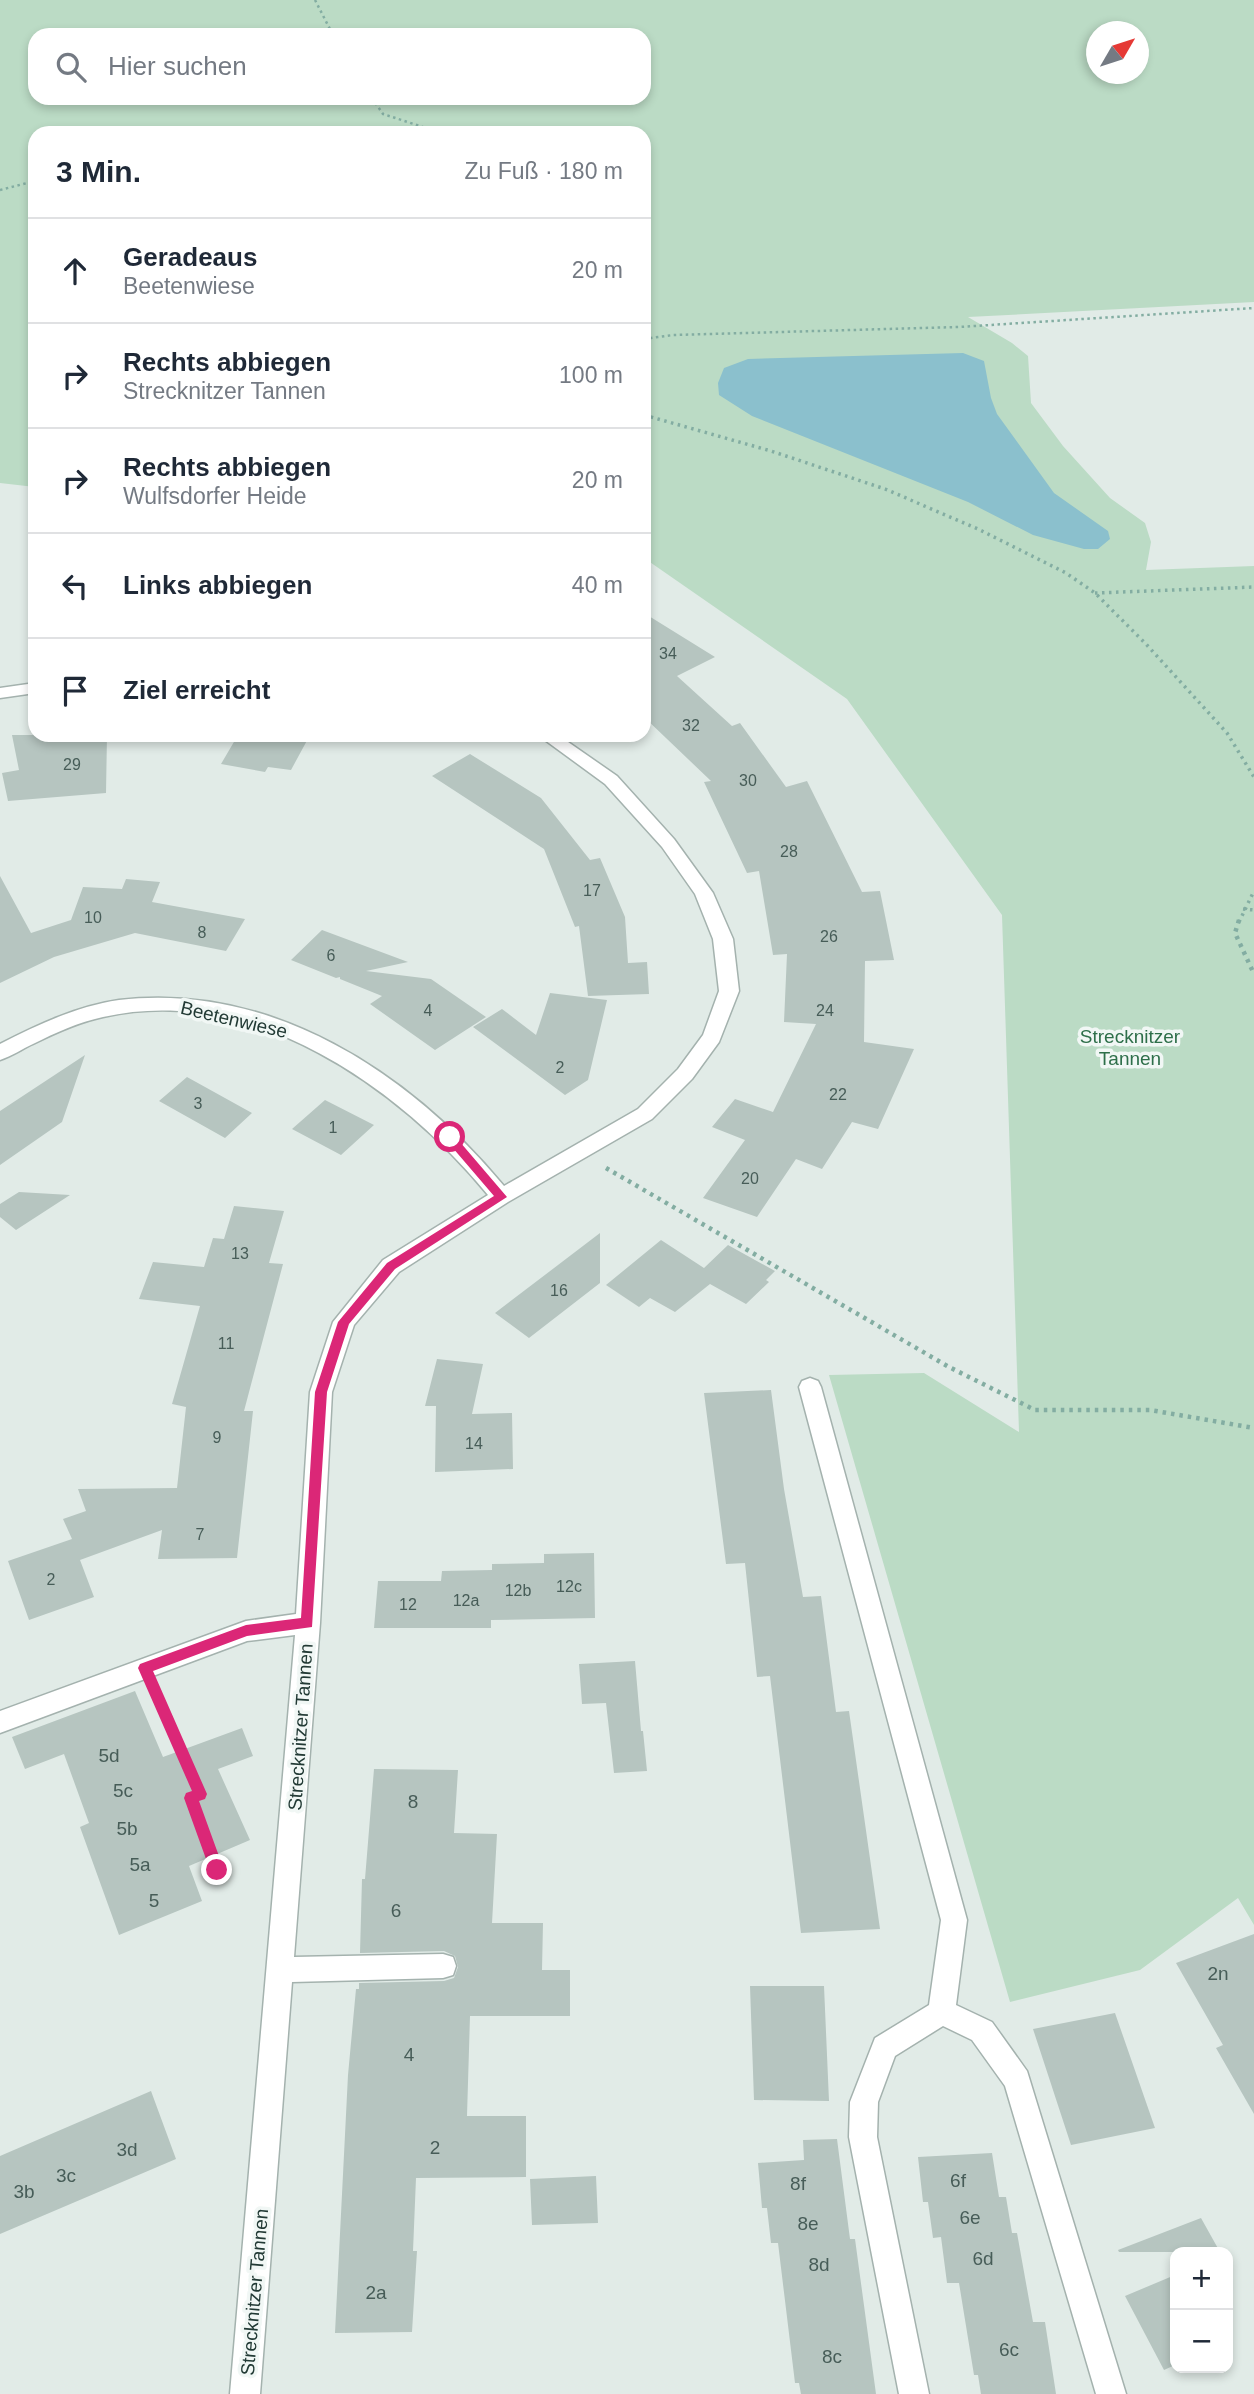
<!DOCTYPE html>
<html lang="de">
<meta charset="utf-8">
<style>
:root{--surface:#fff;--page:#f2f2f3;--text:#1f2937;--muted:#747a83;--line:#e0e1e3}
body{margin:0;font-family:Arial,sans-serif;background:var(--page);color:var(--text)}
.controls{position:absolute;right:21px;bottom:21px;display:grid;overflow:hidden;border-radius:14px;box-shadow:0 4px 10px #0003}
.controls button{width:63px;height:63px;display:grid;place-items:center;padding:0;border:0;border-bottom:2px solid var(--line);background:var(--surface);color:var(--text);font:35px sans-serif}
.compass{position:absolute;left:1086px;top:21px;width:63px;height:63px;border-radius:50%;background:var(--surface);box-shadow:0 4px 10px #0003;rotate:51deg}
.stop{position:absolute;width:21px;height:21px;margin:-16px;border:5px solid #db2777;border-radius:50%;background:#fff}
.stop.end{background:#db2777;border-color:#fff;box-shadow:0 2px 7px #0008}
.list{margin:0;padding:0;list-style:none}
h2{display:flex;justify-content:space-between;align-items:center;height:91px;margin:0;padding:0 28px;font-size:30px}
h2 small{font-size:23px;font-weight:400;color:var(--muted)}
.list li{display:grid;grid-template-columns:46px 1fr auto;gap:21px;align-items:center;box-sizing:border-box;height:105px;padding:0 28px;border-top:2px solid var(--line)}
.list b{display:block;font-size:26px;white-space:nowrap}
.list p{margin:0;font-size:23px;white-space:nowrap;color:var(--muted)}
.list em{font-size:23px;font-style:normal;color:var(--muted)}
.icon{flex:none;width:38px;height:38px;fill:none;stroke:currentColor;stroke-width:2;stroke-linecap:round;stroke-linejoin:round}
.map{position:relative;flex:none;width:1254px;height:2394px;overflow:hidden}
.search{position:absolute;background:var(--surface);box-shadow:0 4px 10px #0003;left:28px;top:28px;width:623px;height:77px;display:flex;align-items:center;gap:18px;box-sizing:border-box;padding:0 24px;border-radius:21px;color:var(--muted);font-size:26px}
.panel{position:absolute;background:var(--surface);box-shadow:0 4px 10px #0003;left:28px;top:126px;width:623px;height:616px;border-radius:21px}
.map>svg:first-child{display:block}
.green{fill:#bbdbc5;fill-rule:evenodd}
.water{fill:#8bc0cd}
.building{fill:#b6c5c0}
.lines{fill:none;stroke-linecap:round;stroke-linejoin:round}
.minor-casing{stroke:#a4b2ae;stroke-width:3}
.path-far3{stroke:#83ada2;stroke-width:2.5;stroke-dasharray:2.5 3.5;stroke-linecap:butt}
.path-far2{stroke:#83ada2;stroke-width:3.5;stroke-dasharray:2.5 4.5;stroke-linecap:butt}
.path-far1{stroke:#83ada2;stroke-width:4.5;stroke-dasharray:3.5 5;stroke-linecap:butt}
.path{stroke:#83ada2;stroke-width:5;stroke-dasharray:4.5 7;stroke-linecap:butt}
.minor{fill:#fff;fill-rule:evenodd}
.route{fill:#db2777}
.labels{text-anchor:middle;stroke-width:7;stroke-linejoin:round;paint-order:stroke}
.number-label{font-size:16px;fill:#475d58}
.street-label{font-size:19px;fill:#223a35;stroke:#f1f7f5}
.park-label{font-size:19px;fill:#2e6f4a;stroke:#f1f7f5}
.near-number-label{font-size:19px;fill:#475d58}
</style>
<div class="map">
<svg width="1254" height="2394" viewBox="0 0 1254 2394">
<rect width="100%" height="100%" fill="#e1ebe7"/>
<path class="green" d="M 0,0 L 1254,0 L 1254,302 L 968,317 L 1012,343 L 1028,356 L 1031,403 L 1063,446 L 1110,498 L 1145,523 L 1151,542 L 1146,570 L 1254,566 L 1254,1925 L 1238,1898 L 1140,1970 L 1010,2002 L 829,1375 L 924,1373 L 1019,1432 L 1002,915 L 847,699 L 644,558 L 644,133 L 35,133 L 35,487 L 0,483 ZM 1096,32 L 1138,32 L 1138,74 L 1096,74 ZM 35,35 L 644,35 L 644,98 L 35,98 Z"/>
<path class="water" d="M 963,353 L 984,361 L 991,398 L 997,414 L 1054,493 L 1108,531 L 1110,539 L 1098,549 L 1084,549 L 1033,535 L 968,502 L 752,416 L 719,395 L 718,383 L 724,368 L 748,359 Z"/>
<path class="building" d="M 644,613 L 715,657 L 677,676 L 732,726 L 740,723 L 786,787 L 807,781 L 862,892 L 880,891 L 894,960 L 865,961 L 864,1042 L 914,1049 L 878,1129 L 852,1122 L 822,1169 L 796,1159 L 757,1217 L 703,1198 L 745,1140 L 712,1127 L 735,1099 L 773,1112 L 816,1024 L 784,1022 L 787,954 L 773,955 L 759,871 L 747,873 L 704,782 L 711,781 L 644,717 Z
M 12,735 L 107,735 L 106,793 L 8,801 L 2,773 L 19,770 Z
M 238,735 L 310,735 L 291,770 L 268,767 L 265,772 L 221,764 Z
M 470,754 L 541,798 L 590,860 L 600,858 L 625,917 L 628,963 L 647,962 L 649,994 L 588,996 L 579,926 L 575,927 L 544,849 L 432,776 Z
M 0,876 L 31,933 L 71,920 L 83,887 L 122,889 L 126,879 L 160,882 L 152,902 L 245,919 L 226,951 L 135,933 L 54,957 L 0,983 Z
M 322,930 L 408,962 L 366,971 L 431,979 L 486,1017 L 435,1050 L 370,1004 L 382,996 L 340,979 L 340,977 L 336,978 L 291,960 Z
M 550,993 L 607,1000 L 588,1080 L 565,1095 L 473,1027 L 502,1009 L 536,1035 Z
M 85,1055 L 62,1122 L 0,1165 L 0,1111 Z
M 187,1077 L 252,1113 L 225,1138 L 159,1101 Z
M 325,1100 L 374,1125 L 341,1155 L 292,1129 Z
M 19,1192 L 70,1195 L 16,1230 L 0,1217 L 0,1204 Z
M 234,1206 L 284,1211 L 269,1263 L 283,1264 L 244,1411 L 253,1411 L 237,1558 L 158,1559 L 162,1530 L 80,1560 L 94,1597 L 29,1620 L 8,1561 L 72,1539 L 63,1519 L 86,1511 L 78,1489 L 177,1488 L 186,1407 L 172,1404 L 200,1306 L 139,1299 L 153,1262 L 204,1267 L 213,1238 L 224,1239 Z
M 600,1233 L 600,1283 L 529,1338 L 495,1313 Z
M 661,1240 L 704,1268 L 728,1245 L 775,1271 L 766,1280 L 769,1282 L 746,1304 L 710,1284 L 675,1312 L 650,1298 L 639,1307 L 606,1285 Z
M 437,1359 L 483,1364 L 472,1414 L 512,1413 L 513,1469 L 435,1472 L 436,1406 L 425,1406 Z
M 771,1390 L 784,1489 L 803,1597 L 821,1596 L 836,1712 L 849,1711 L 880,1929 L 801,1933 L 770,1676 L 757,1677 L 745,1563 L 726,1564 L 704,1393 Z
M 594,1553 L 595,1618 L 491,1620 L 491,1628 L 374,1628 L 378,1581 L 441,1581 L 442,1571 L 492,1570 L 492,1564 L 544,1563 L 544,1554 Z
M 635,1661 L 641,1731 L 643,1731 L 647,1771 L 614,1773 L 606,1703 L 582,1704 L 579,1664 Z
M 135,1691 L 163,1757 L 242,1728 L 253,1756 L 218,1769 L 250,1840 L 189,1866 L 202,1901 L 119,1935 L 80,1827 L 89,1823 L 64,1754 L 25,1769 L 12,1737 Z
M 374,1769 L 458,1770 L 454,1833 L 497,1834 L 492,1923 L 543,1923 L 542,1970 L 570,1970 L 570,2016 L 470,2016 L 467,2116 L 526,2116 L 526,2177 L 416,2178 L 413,2251 L 417,2251 L 412,2332 L 335,2333 L 348,2075 L 356,1989 L 359,1989 L 359,1983 L 444,1981 L 454,1978 L 458,1967 L 455,1956 L 444,1951 L 360,1953 L 362,1879 L 365,1879 Z
M 1254,1934 L 1254,2114 L 1216,2048 L 1223,2045 L 1176,1963 Z
M 750,1986 L 824,1986 L 829,2101 L 754,2100 Z
M 1115,2013 L 1155,2128 L 1071,2145 L 1033,2029 Z
M 151,2091 L 176,2159 L 0,2234 L 0,2156 Z
M 837,2139 L 850,2239 L 855,2239 L 876,2394 L 801,2394 L 799,2383 L 795,2383 L 778,2243 L 771,2243 L 767,2208 L 762,2208 L 758,2163 L 804,2160 L 803,2140 Z
M 992,2153 L 999,2197 L 1006,2197 L 1012,2233 L 1017,2233 L 1033,2322 L 1045,2322 L 1056,2394 L 981,2394 L 978,2375 L 974,2375 L 959,2283 L 947,2283 L 941,2237 L 933,2238 L 928,2202 L 923,2202 L 918,2157 Z
M 596,2176 L 598,2223 L 532,2225 L 530,2179 Z
M 1201,2218 L 1220,2252 L 1119,2252 L 1118,2250 Z
M 1175,2275 L 1175,2365 L 1164,2370 L 1125,2296 Z"/>
<g class="lines">
<g class="minor-casing">
<path id="minor" d="M 35,683 L 35,693 L 0,698 L 0,688 Z
M 538,735 L 558,735 L 617,776 L 674,839 L 713,893 L 733,939 L 739,991 L 719,1042 L 692,1079 L 652,1119 L 508,1202 L 399,1272 L 354,1325 L 332,1392 L 320,1623 L 294,1957 L 443,1954 L 453,1957 L 456,1966 L 453,1975 L 443,1978 L 292,1982 L 260,2394 L 230,2394 L 295,1635 L 247,1641 L 0,1733 L 0,1711 L 246,1621 L 296,1614 L 310,1392 L 333,1322 L 383,1260 L 488,1195 C 398,1086 252,983 103,1017 C 79,1022 55,1033 33,1044 C 22,1049 12,1056 0,1060 L 0,1044 C 37,1025 77,1006 119,1000 C 272,982 410,1073 504,1186 L 638,1109 L 678,1069 L 703,1035 L 719,991 L 713,939 L 695,894 L 662,847 L 605,784 Z
M 810,1378 L 818,1381 L 821,1387 L 967,1920 L 956,2005 L 992,2022 L 1027,2071 L 1126,2394 L 1096,2394 L 1005,2086 L 972,2040 L 943,2026 L 895,2056 L 878,2102 L 877,2137 L 929,2394 L 899,2394 L 849,2137 L 850,2102 L 875,2038 L 929,2005 L 941,1920 L 799,1387 L 802,1381 Z"/>
</g>
<path class="path-far3" d="M 315,0 L 333,35
M 372,98 L 383,114 L 426,128 L 427,133
M 0,190 L 35,181
M 644,339 L 673,335 L 959,327 L 1254,308"/>
<path class="path-far2" d="M 644,415 L 771,451 L 885,489 L 978,529 L 1066,573 L 1095,593 L 1146,644 L 1227,733 L 1254,777
M 1095,593 L 1254,587
M 1243,909 L 1254,910
M 1239,922 L 1254,891"/>
<path class="path-far1" d="M 1239,920 L 1235,933 L 1254,974
M 606,1168 L 949,1367 L 1035,1410 L 1150,1410 L 1254,1428"/>
<path class="path" d="M 157,1695 L 200,1794 L 191,1798 L 217,1870"/>
<use href="#minor" class="minor"/>
</g>
<path class="route" d="M 450,1133 L 454,1135 L 507,1197 L 395,1269 L 349,1324 L 327,1392 L 312,1627 L 247,1636 L 153,1671 L 207,1794 L 205,1799 L 199,1801 L 224,1870 L 217,1876 L 210,1870 L 184,1798 L 186,1793 L 192,1791 L 138,1668 L 140,1664 L 246,1625 L 301,1618 L 315,1392 L 338,1322 L 387,1263 L 494,1196 L 446,1140 L 446,1135 Z"/>
<g class="labels">
<g class="number-label">
<text x="668" y="659">34</text>
<text x="691" y="731">32</text>
<text x="72" y="770">29</text>
<text x="748" y="786">30</text>
<text x="789" y="857">28</text>
<text x="592" y="896">17</text>
<text x="93" y="923">10</text>
<text x="202" y="938">8</text>
<text x="829" y="942">26</text>
<text x="331" y="961">6</text>
<text x="428" y="1016">4</text>
<text x="825" y="1016">24</text>
<text x="560" y="1073">2</text>
<text x="838" y="1100">22</text>
<text x="198" y="1109">3</text>
<text x="333" y="1133">1</text>
<text x="750" y="1184">20</text>
<text x="240" y="1259">13</text>
<text x="559" y="1296">16</text>
<text x="226" y="1349">11</text>
<text x="217" y="1443">9</text>
<text x="474" y="1449">14</text>
<text x="200" y="1540">7</text>
<text x="51" y="1585">2</text>
<text x="569" y="1592">12c</text>
<text x="518" y="1596">12b</text>
<text x="466" y="1606">12a</text>
<text x="408" y="1610">12</text>
</g>
<g class="street-label">
<text transform="translate(234 1019) rotate(13)" y="7">Beetenwiese</text>
<text transform="translate(300 1727) rotate(-86)" y="7">Strecknitzer Tannen</text>
<text transform="translate(254 2292) rotate(-85)" y="7">Strecknitzer Tannen</text>
</g>
<g class="park-label">
<text x="1130" y="1043">Strecknitzer<tspan x="1130" dy="22">Tannen</tspan></text>
</g>
<g class="near-number-label">
<text x="109" y="1762">5d</text>
<text x="123" y="1797">5c</text>
<text x="413" y="1808">8</text>
<text x="127" y="1835">5b</text>
<text x="140" y="1871">5a</text>
<text x="154" y="1907">5</text>
<text x="396" y="1917">6</text>
<text x="1218" y="1980">2n</text>
<text x="409" y="2061">4</text>
<text x="435" y="2154">2</text>
<text x="127" y="2156">3d</text>
<text x="66" y="2182">3c</text>
<text x="958" y="2187">6f</text>
<text x="798" y="2190">8f</text>
<text x="24" y="2198">3b</text>
<text x="970" y="2224">6e</text>
<text x="808" y="2230">8e</text>
<text x="983" y="2265">6d</text>
<text x="819" y="2271">8d</text>
<text x="376" y="2299">2a</text>
<text x="1009" y="2356">6c</text>
<text x="832" y="2363">8c</text>
</g>
</g>
</svg>
<div class="controls">
<button>+</button>
<button>−</button>
</div>
<svg class="compass" viewBox="-18 -18 36 36"><path d="M0-13l5 13h-10z" fill="#e53935"/><path d="M0 13l5-13h-10z" fill="#747a83"/></svg>
<div class="stop" style="left:450px;top:1137px"></div>
<div class="stop end" style="left:217px;top:1870px"></div>
<div class="search"><svg class="icon" aria-label="search" viewBox="0 0 24 24"><circle cx="10" cy="10" r="6"/><path d="M15 15l6 6"/></svg>Hier suchen</div>
<section class="panel">
<h2>3 Min.<small>Zu Fuß · 180 m</small></h2>
<ul class="list">
<li><svg class="icon" aria-label="ahead" viewBox="0 0 24 24"><path d="M12 20V5M6 11l6-6 6 6"/></svg><div><b>Geradeaus</b><p>Beetenwiese</p></div><em>20 m</em></li>
<li><svg class="icon" aria-label="right" viewBox="0 0 24 24"><path d="M7 20v-9h11M14 6l5 5-5 5"/></svg><div><b>Rechts abbiegen</b><p>Strecknitzer Tannen</p></div><em>100 m</em></li>
<li><svg class="icon" aria-label="right" viewBox="0 0 24 24"><path d="M7 20v-9h11M14 6l5 5-5 5"/></svg><div><b>Rechts abbiegen</b><p>Wulfsdorfer Heide</p></div><em>20 m</em></li>
<li><svg class="icon" aria-label="left" viewBox="0 0 24 24"><path d="M17 20v-9H6M10 6l-5 5 5 5"/></svg><div><b>Links abbiegen</b></div><em>40 m</em></li>
<li><svg class="icon" aria-label="arrive" viewBox="0 0 24 24"><path d="M6 21V4h12l-3 4 3 4H6"/></svg><div><b>Ziel erreicht</b></div></li>
</ul>
</section>
</div>
